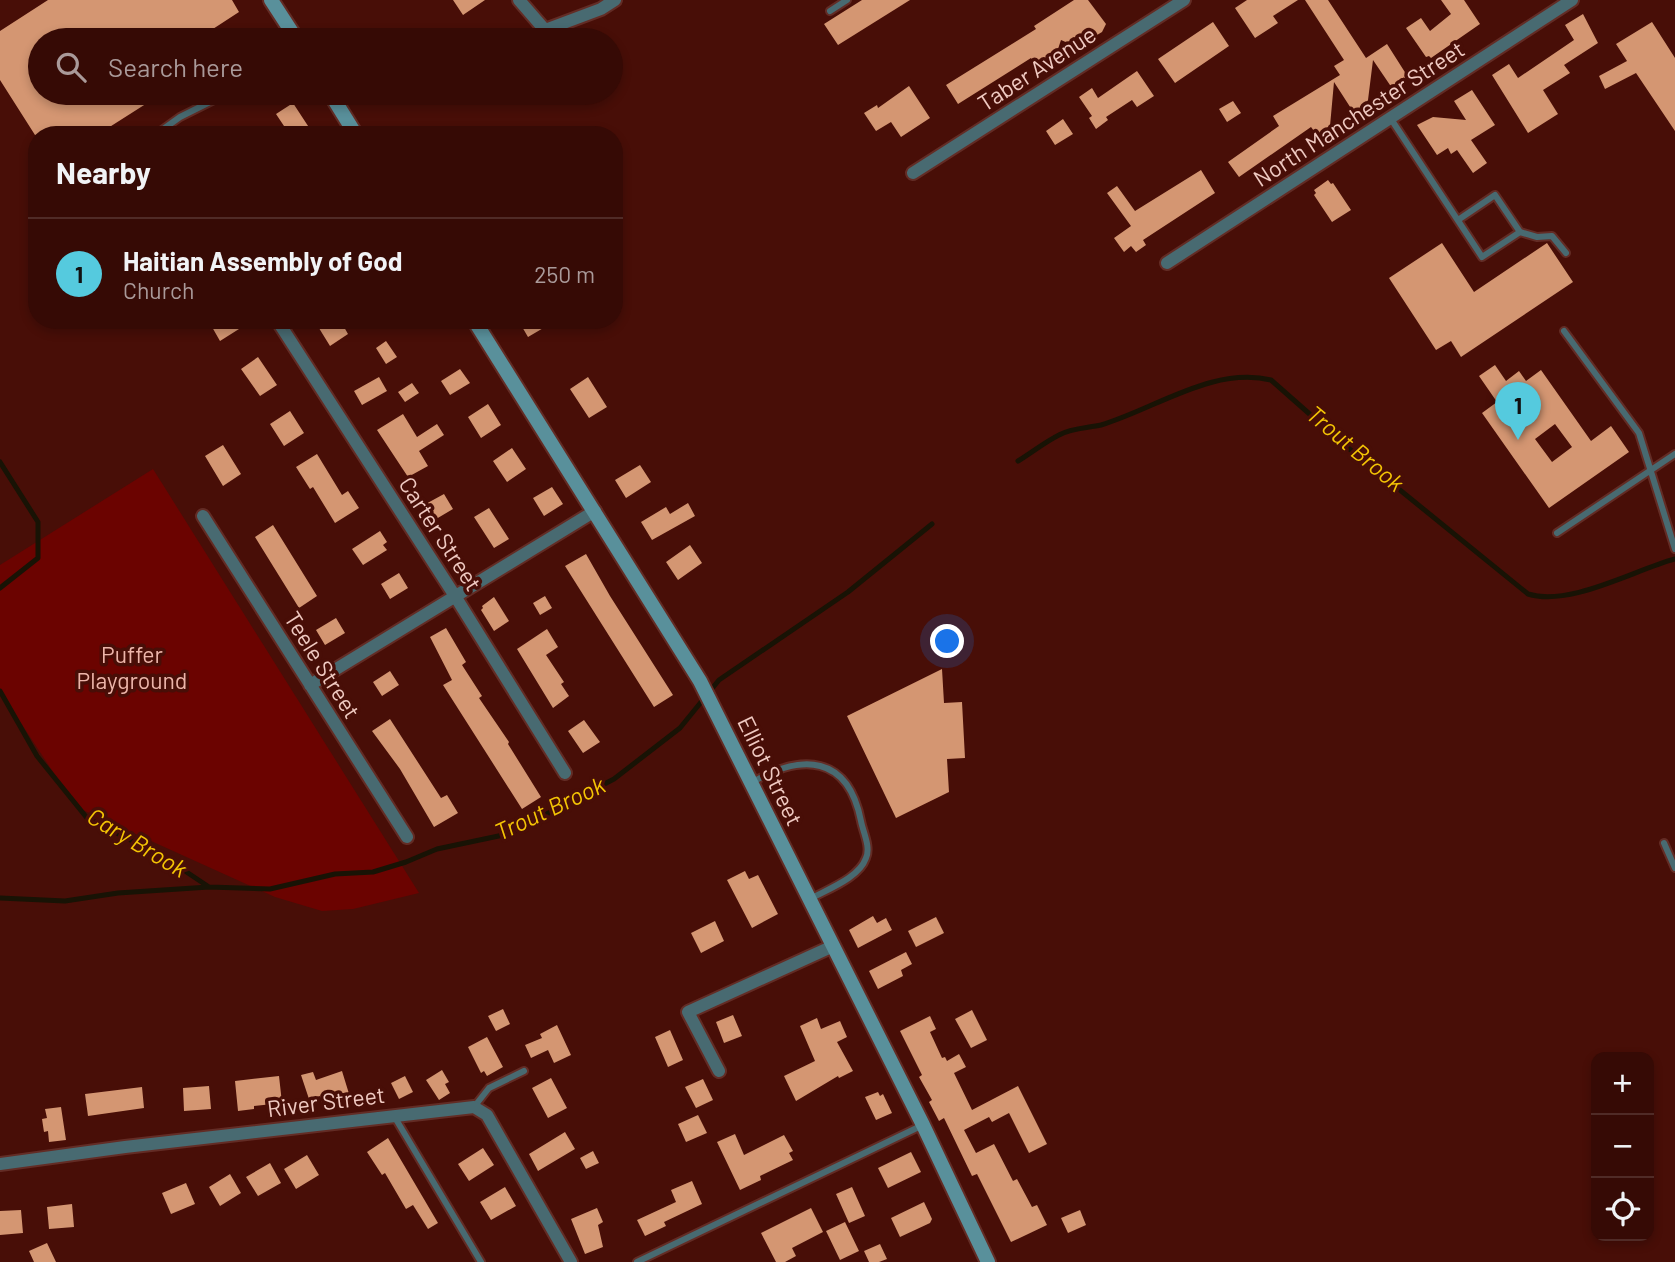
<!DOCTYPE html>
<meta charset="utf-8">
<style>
:root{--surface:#360a05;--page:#3d130f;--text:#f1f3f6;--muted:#aa9a9a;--line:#502b27;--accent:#55cade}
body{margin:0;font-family:Barlow,sans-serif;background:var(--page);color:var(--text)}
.controls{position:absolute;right:21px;bottom:21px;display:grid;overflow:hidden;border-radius:14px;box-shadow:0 4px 10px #0003}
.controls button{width:63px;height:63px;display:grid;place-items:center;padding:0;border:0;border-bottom:2px solid var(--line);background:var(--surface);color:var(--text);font:35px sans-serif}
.you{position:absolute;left:948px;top:642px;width:24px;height:24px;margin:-18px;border:5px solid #fff;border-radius:50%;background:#1a73e8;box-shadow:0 0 0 10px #1a73e833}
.badge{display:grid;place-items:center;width:46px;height:46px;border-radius:50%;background:var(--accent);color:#111;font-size:23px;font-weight:700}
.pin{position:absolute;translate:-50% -58px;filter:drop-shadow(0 2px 4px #0008)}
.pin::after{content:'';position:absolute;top:37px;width:24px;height:21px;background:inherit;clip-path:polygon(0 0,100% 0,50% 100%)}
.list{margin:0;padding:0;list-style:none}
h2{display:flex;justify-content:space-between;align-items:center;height:91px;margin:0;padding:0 28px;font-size:30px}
h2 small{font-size:23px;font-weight:400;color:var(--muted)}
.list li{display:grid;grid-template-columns:46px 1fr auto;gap:21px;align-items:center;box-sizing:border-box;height:112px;padding:0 28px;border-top:2px solid var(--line)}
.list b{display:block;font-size:26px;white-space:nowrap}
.list p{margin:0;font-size:23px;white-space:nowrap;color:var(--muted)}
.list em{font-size:23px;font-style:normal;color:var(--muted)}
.icon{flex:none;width:38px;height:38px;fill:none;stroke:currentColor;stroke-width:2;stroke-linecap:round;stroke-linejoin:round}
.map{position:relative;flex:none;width:1675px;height:1262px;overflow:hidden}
.search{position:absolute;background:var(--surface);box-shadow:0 4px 10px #0003;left:28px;top:28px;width:595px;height:77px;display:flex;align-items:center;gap:18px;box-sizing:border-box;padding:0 24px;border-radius:38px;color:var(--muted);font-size:26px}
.panel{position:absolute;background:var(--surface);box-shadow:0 4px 10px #0003;left:28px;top:126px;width:595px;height:203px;border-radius:28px}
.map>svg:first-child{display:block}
.green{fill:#6b0300}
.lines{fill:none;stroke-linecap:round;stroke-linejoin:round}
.stream{stroke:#181305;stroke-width:5}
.building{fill:#d49672;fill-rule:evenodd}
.lane-casing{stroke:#632c25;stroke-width:10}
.street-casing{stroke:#632c25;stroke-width:16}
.secondary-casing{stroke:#632c25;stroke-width:18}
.lane{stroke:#486a71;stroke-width:6}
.street{stroke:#486a71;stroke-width:12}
.secondary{stroke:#59909b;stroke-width:14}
.labels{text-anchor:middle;stroke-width:7;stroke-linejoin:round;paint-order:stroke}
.street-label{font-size:23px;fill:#f0cac2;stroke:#480e07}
.park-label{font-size:23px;fill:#edb5aa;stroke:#480e07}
.water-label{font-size:24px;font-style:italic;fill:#f4c405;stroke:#480e07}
</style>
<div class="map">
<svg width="1675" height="1262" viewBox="0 0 1675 1262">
<rect width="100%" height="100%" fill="#480e07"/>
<path class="green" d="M 153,469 L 419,893 L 353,909 L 322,911 L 275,897 L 76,807 L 0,691 L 0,565 Z"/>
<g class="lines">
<path class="stream" d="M 1018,461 C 1031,453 1045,442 1059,435 C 1071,428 1087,428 1101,425 C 1155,409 1213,366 1271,380 L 1347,447 L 1528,594 C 1570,607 1634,570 1675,559
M 0,462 L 38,522 L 38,558 L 0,588
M 0,691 L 37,756 L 87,818 L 164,857 L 209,887
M 0,898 L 65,901 L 118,893 L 209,887 L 270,889 L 335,874 L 373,872 L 406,862 L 437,849 L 508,834 L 614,779 L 680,728 L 719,680 L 848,592 L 932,524"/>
</g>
<path class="building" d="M 48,0 L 232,0 L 239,12 L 196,40 L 40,40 L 40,93 L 163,93 L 97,135 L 35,135 L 0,80 L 0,31 Z
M 453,0 L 485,0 L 463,15 Z
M 862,0 L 910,0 L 838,45 L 824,24 Z
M 1074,0 L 1088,0 L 1106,24 L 1102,32 L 1077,47 L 1061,40 L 1054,61 L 1040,72 L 1031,58 L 958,104 L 946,85 L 1036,29 L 1034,26 Z
M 1247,0 L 1298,0 L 1273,16 L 1278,23 L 1255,38 L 1235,8 Z
M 1305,0 L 1328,0 L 1366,58 L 1387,44 L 1408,77 L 1392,88 L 1373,60 L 1368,100 L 1365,105 L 1354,113 L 1334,82 L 1330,126 L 1317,135 L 1311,127 L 1239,177 L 1228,162 L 1279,126 L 1273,116 L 1340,75 L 1334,66 L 1344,60 Z
M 1441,0 L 1464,0 L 1480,24 L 1431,58 L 1429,56 L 1426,57 L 1406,28 L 1421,18 L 1430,31 L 1451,14 Z
M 1583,14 L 1598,43 L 1564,65 L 1570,73 L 1543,90 L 1558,114 L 1528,133 L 1492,75 L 1509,64 L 1518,78 L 1574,40 L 1565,25 Z
M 1213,22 L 1229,46 L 1175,83 L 1158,59 Z
M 1652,22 L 1675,58 L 1675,131 L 1636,73 L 1605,89 L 1599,76 L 1627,61 L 1616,44 Z
M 1137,71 L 1154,96 L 1137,107 L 1132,100 L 1106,117 L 1108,120 L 1096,129 L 1089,118 L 1092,116 L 1079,97 L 1092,88 L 1098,98 Z
M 909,86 L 930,118 L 901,137 L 891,122 L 876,131 L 864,113 L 877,105 L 878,108 Z
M 1472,90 L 1495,125 L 1471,140 L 1487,163 L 1473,173 L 1457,150 L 1451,154 L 1448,148 L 1437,155 L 1417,125 L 1433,117 L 1466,120 L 1454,101 Z
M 1233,101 L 1241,113 L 1227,122 L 1219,109 Z
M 293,103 L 310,129 L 302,135 L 290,135 L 276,114 Z
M 1063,119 L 1073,134 L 1055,145 L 1046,131 Z
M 1201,170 L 1215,193 L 1143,240 L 1146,245 L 1136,252 L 1131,246 L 1124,252 L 1114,238 L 1131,226 L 1107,193 L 1117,186 L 1135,211 Z
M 1328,180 L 1331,184 L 1333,183 L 1351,210 L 1332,222 L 1314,195 L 1316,193 L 1314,190 Z
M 1442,243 L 1474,292 L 1547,243 L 1573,282 L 1461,357 L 1451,341 L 1436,350 L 1389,278 Z
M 208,320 L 233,320 L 239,329 L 220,341 Z
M 314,320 L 340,320 L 348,334 L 330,346 Z
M 518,320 L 557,320 L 528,337 Z
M 386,341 L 397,357 L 386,364 L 376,348 Z
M 258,357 L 277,385 L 260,396 L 241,369 Z
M 1495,365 L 1506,381 L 1519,371 L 1526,381 L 1541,370 L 1591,441 L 1611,426 L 1629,452 L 1549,508 L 1482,413 L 1497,402 L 1479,376 ZM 1555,424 L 1572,447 L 1552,462 L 1535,439 Z
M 460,369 L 470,383 L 450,395 L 441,381 Z
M 379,377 L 387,391 L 362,405 L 354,391 Z
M 588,377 L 607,407 L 589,418 L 570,389 Z
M 412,383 L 419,393 L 405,402 L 398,392 Z
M 488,404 L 501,425 L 481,438 L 468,417 Z
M 290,411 L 304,433 L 284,446 L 270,424 Z
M 403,414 L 417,437 L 437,424 L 444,435 L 419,451 L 428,466 L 408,477 L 377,430 Z
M 223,445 L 241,474 L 223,486 L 205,456 Z
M 512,448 L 526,469 L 507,482 L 493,461 Z
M 317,454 L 342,495 L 348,491 L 359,508 L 335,523 L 313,487 L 310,489 L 296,467 Z
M 640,465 L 651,482 L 626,498 L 615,480 Z
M 552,487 L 563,504 L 544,516 L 533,498 Z
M 444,494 L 453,509 L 431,522 L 422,506 Z
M 688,503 L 695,516 L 652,540 L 641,522 L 666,507 L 670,514 Z
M 489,508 L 509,539 L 494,548 L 474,517 Z
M 273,525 L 317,596 L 299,608 L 255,537 Z
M 380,531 L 387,542 L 383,545 L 387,550 L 363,565 L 352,549 Z
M 690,545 L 702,563 L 678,580 L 666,562 Z
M 586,554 L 610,596 L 673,695 L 654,707 L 565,566 Z
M 399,573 L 408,588 L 390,599 L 381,584 Z
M 545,596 L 552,608 L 540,615 L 533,603 Z
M 494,597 L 509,621 L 494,631 L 481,610 L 483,608 L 482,606 Z
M 336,618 L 345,633 L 325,645 L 316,630 Z
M 446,628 L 466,662 L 462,665 L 482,696 L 479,698 L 509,742 L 508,744 L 541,797 L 522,809 L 443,685 L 452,680 L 430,637 Z
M 547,629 L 558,647 L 546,655 L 564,682 L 561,684 L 569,696 L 553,708 L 517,649 Z
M 942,669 L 944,703 L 962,702 L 965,758 L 947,759 L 949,792 L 896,818 L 847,716 Z
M 390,671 L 399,685 L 382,696 L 373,682 Z
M 390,719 L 441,798 L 447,795 L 458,813 L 434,827 L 400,769 L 372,731 Z
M 584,720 L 600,742 L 583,753 L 568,731 Z
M 745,871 L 749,879 L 758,875 L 778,914 L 752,928 L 727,880 Z
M 873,916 L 877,923 L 886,918 L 892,930 L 858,948 L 849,930 Z
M 936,917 L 944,933 L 916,947 L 908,931 Z
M 715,921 L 724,941 L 701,953 L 691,933 Z
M 906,952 L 912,964 L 901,970 L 903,976 L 878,989 L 869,971 Z
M 503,1009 L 510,1024 L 496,1031 L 488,1016 Z
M 972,1010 L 987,1040 L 971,1048 L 955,1019 Z
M 733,1015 L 742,1036 L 724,1043 L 716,1022 Z
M 930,1016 L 936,1029 L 930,1032 L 942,1058 L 945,1057 L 947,1061 L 959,1054 L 966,1067 L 954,1073 L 972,1110 L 1018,1086 L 1047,1144 L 1029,1153 L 1009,1113 L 992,1122 L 989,1117 L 964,1130 L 976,1153 L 994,1144 L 1013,1181 L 1017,1179 L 1032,1207 L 1037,1205 L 1047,1225 L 1011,1242 L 977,1174 L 972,1176 L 944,1118 L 939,1121 L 929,1102 L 932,1100 L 919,1077 L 922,1075 L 900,1031 Z
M 817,1018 L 821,1029 L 840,1021 L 847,1037 L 837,1042 L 853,1071 L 839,1078 L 838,1076 L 796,1101 L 784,1076 L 815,1061 L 800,1026 Z
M 557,1025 L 571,1055 L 554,1063 L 548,1050 L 531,1058 L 525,1045 L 542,1038 L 540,1034 Z
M 670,1030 L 683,1060 L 668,1067 L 655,1037 Z
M 487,1037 L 503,1067 L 487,1076 L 484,1071 L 481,1073 L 468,1047 Z
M 442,1070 L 449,1082 L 445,1084 L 450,1093 L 439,1100 L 426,1080 Z
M 342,1071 L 350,1097 L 323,1106 L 320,1096 L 309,1099 L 301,1075 L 313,1072 L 316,1080 Z
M 279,1076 L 282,1103 L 254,1106 L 254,1109 L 238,1111 L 235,1081 Z
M 405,1076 L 413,1092 L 399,1099 L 391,1083 Z
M 551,1078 L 567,1108 L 548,1118 L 532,1088 Z
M 703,1079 L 713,1100 L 696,1108 L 685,1087 Z
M 209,1086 L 211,1109 L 184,1111 L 183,1088 Z
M 142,1087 L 144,1108 L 88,1116 L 85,1094 Z
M 878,1092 L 880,1096 L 883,1094 L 892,1113 L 876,1120 L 865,1097 Z
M 61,1107 L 66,1140 L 49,1142 L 48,1131 L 44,1132 L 42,1119 L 47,1118 L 45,1109 Z
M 698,1115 L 707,1133 L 686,1142 L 678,1124 Z
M 565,1132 L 575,1149 L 538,1171 L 529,1154 Z
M 735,1134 L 744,1155 L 784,1135 L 793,1151 L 789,1153 L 793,1160 L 760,1176 L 761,1180 L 740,1190 L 717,1142 Z
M 388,1138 L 438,1223 L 428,1229 L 413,1205 L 406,1209 L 385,1173 L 382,1175 L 367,1152 Z
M 483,1148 L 494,1165 L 469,1181 L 458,1164 Z
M 593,1151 L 599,1163 L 586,1169 L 580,1158 Z
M 911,1152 L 921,1172 L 888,1188 L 878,1168 Z
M 307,1155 L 319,1175 L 296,1189 L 284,1169 Z
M 270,1163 L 281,1183 L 258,1196 L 246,1177 Z
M 230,1174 L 241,1193 L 220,1206 L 209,1187 Z
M 692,1181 L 702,1204 L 664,1222 L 666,1226 L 645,1236 L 637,1220 L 676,1202 L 671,1190 Z
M 186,1183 L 195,1204 L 171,1214 L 162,1193 Z
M 505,1187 L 516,1206 L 491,1220 L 480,1202 Z
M 852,1187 L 865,1216 L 849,1223 L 836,1194 Z
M 924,1202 L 932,1219 L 930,1223 L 900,1237 L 891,1218 Z
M 72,1204 L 74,1227 L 49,1229 L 47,1207 Z
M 597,1208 L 603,1222 L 598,1225 L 603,1247 L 585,1254 L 571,1219 Z
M 811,1208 L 823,1232 L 792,1248 L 796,1256 L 785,1262 L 776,1262 L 761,1233 Z
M 21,1210 L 23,1233 L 0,1235 L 0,1211 Z
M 1080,1210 L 1086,1225 L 1068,1233 L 1061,1218 Z
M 845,1222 L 859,1251 L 840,1260 L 826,1231 Z
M 47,1243 L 56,1262 L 34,1262 L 29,1251 Z
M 880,1244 L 887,1259 L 879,1262 L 869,1262 L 864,1251 Z"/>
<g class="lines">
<g class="lane-casing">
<path id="lane" d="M 830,11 L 847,0
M 1391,119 L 1482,257 L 1520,232 L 1495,195 L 1458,220
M 155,135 L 180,117 L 228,93
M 1520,232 L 1537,237 L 1552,236 L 1566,253
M 1564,331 L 1639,433 L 1675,549
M 1557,533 L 1675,454
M 751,783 C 802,753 848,755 861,821 C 863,832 871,847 866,858 C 859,878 828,889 810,899
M 1664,843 L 1675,868
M 474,1107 L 489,1088 L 524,1071
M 394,1116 L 481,1262
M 637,1262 L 923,1125"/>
</g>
<g class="street-casing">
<path id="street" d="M 519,0 L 545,30 L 601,9 L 615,0
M 913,173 L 1184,0
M 1167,263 L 1572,0
M 277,320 L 455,596 L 565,773
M 203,516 L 407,837
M 310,685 L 595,511
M 719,1071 L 688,1012 L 831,947
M 0,1164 L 125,1147 L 474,1107 L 487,1115 L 571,1262"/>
</g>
<g class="secondary-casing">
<path id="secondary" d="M 271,0 L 297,40
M 330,93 L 356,135
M 474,320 L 700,681 L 923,1125 L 988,1262"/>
</g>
<use href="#lane" class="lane"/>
<use href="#street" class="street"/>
<use href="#secondary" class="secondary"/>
</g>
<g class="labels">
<g class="street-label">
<text transform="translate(1037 69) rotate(-33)" y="8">Taber Avenue</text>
<text transform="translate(1359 114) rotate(-33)" y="8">North Manchester Street</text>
<text transform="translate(440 534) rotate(57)" y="8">Carter Street</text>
<text transform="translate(322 665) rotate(58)" y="8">Teele Street</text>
<text transform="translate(770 771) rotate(64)" y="8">Elliot Street</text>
<text transform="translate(326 1102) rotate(-7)" y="8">River Street</text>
</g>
<g class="park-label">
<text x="132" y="663">Puffer<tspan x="132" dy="26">Playground</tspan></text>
</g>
<g class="water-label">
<text transform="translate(1355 449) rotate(40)" y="8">Trout Brook</text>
<text transform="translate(550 809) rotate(-25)" y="8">Trout Brook</text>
<text transform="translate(137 843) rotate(31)" y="8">Cary Brook</text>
</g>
</g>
</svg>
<div class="controls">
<button>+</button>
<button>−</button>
<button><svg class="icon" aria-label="locate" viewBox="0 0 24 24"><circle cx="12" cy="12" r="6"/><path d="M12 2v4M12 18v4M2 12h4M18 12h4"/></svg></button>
</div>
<div class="you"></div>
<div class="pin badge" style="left:1518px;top:440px">1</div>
<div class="search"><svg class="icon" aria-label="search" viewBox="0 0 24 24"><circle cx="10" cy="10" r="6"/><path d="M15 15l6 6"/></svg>Search here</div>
<section class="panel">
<h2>Nearby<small></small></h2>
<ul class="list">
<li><span class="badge">1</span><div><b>Haitian Assembly of God</b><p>Church</p></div><em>250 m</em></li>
</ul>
</section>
</div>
